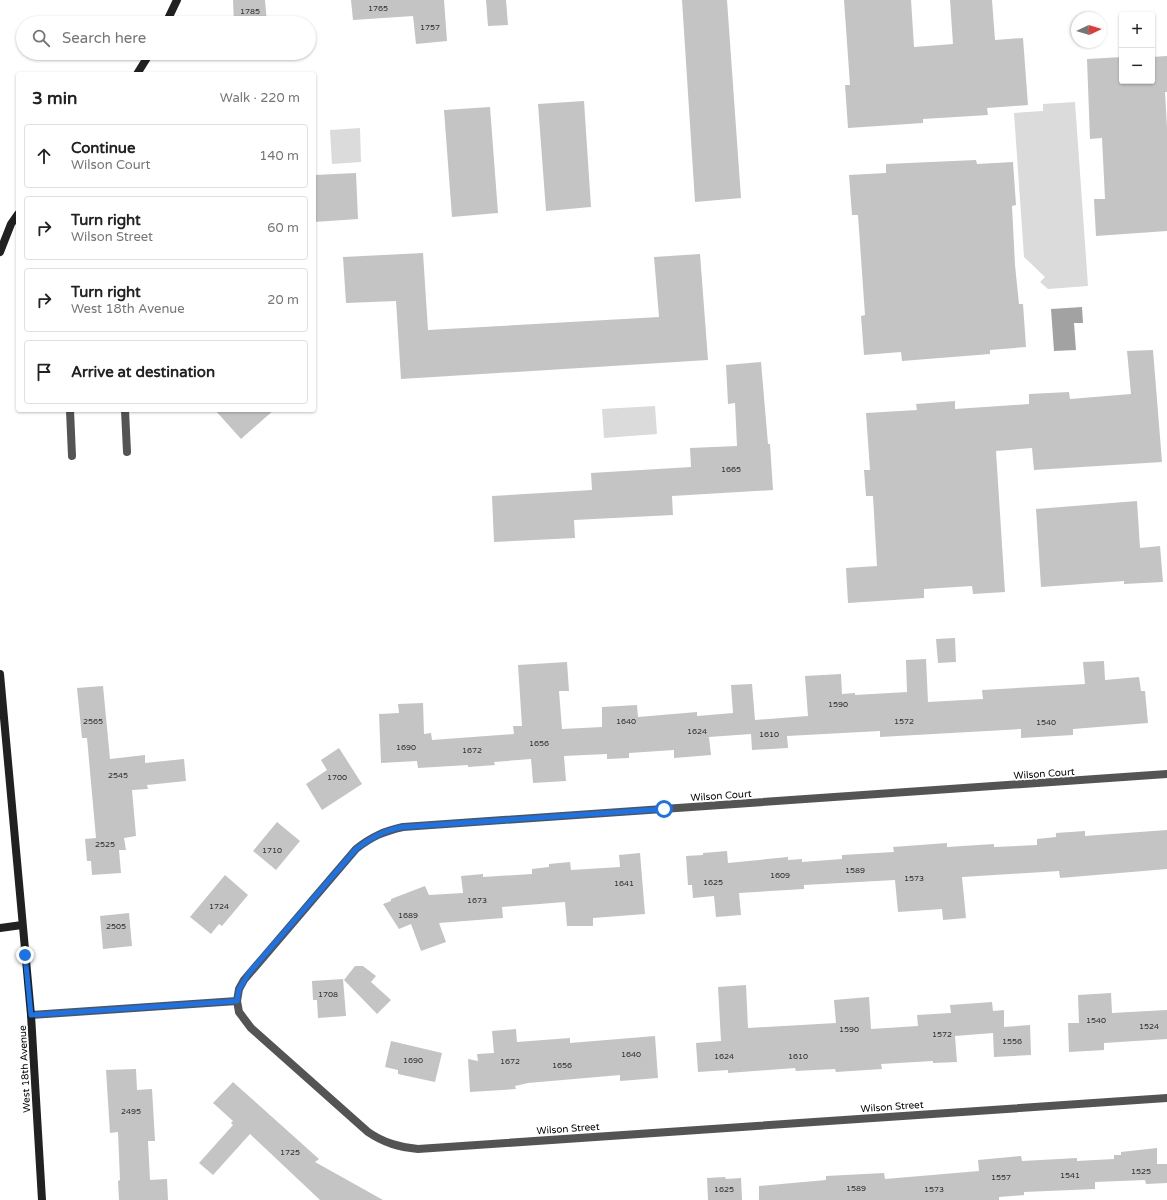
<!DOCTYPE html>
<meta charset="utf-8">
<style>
:root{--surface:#fff;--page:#f6f6f6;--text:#222;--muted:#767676;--line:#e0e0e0}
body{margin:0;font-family:"Varela Round",sans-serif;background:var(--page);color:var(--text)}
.controls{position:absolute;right:12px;top:12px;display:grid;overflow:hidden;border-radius:4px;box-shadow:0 1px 3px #0004}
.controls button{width:36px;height:36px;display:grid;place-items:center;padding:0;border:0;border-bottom:1px solid var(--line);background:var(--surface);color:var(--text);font:20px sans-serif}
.compass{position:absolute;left:1071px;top:12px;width:36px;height:36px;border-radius:50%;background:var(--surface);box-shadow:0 1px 3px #0004;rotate:86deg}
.stop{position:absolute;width:12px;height:12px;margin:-9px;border:3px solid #1a73e8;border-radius:50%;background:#fff}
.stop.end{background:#1a73e8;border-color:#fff;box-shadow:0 1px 4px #0008}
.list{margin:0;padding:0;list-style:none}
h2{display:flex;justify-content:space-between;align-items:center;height:52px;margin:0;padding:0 16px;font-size:17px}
h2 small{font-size:13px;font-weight:400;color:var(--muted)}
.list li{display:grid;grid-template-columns:26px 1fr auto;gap:12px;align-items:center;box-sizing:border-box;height:64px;margin:0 8px 8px;padding:0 8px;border:1px solid var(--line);border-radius:4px}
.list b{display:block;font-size:15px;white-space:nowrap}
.list p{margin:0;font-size:13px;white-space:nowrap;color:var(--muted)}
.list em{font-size:13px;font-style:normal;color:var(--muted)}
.icon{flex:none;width:22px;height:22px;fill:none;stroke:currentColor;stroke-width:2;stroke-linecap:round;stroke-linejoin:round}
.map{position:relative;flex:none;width:1167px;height:1200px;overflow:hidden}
.search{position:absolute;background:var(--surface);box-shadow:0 1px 3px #0004;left:16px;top:16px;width:300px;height:44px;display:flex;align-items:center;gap:10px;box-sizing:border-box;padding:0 14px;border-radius:22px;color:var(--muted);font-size:15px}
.panel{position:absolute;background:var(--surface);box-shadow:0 1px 3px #0004;left:16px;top:72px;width:300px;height:340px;border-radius:4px}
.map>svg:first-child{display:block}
.green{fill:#dbdbdb}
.water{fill:#a2a2a2}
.building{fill:#c4c4c4}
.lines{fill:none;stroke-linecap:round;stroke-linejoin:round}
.lane{stroke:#545454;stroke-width:8}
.street{stroke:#545454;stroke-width:8}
.secondary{stroke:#212121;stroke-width:8}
.route{stroke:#1a73e8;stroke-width:5}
.labels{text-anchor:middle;stroke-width:3.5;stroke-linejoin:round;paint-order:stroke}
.number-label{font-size:8px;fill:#313131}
.street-label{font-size:10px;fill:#000;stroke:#fff}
</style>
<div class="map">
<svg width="1167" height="1200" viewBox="0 0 1167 1200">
<rect width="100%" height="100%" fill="#fff"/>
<path class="green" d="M 1075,102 L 1088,286 L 1048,289 L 1040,282 L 1045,277 L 1024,257 L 1014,113 L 1043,111 L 1043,104 Z
M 360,128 L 361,162 L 332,164 L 330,130 Z
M 655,406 L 657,434 L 604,438 L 602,409 Z"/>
<path class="water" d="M 1082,307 L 1083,323 L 1074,323 L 1076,350 L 1054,351 L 1051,309 Z"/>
<path class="building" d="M 233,0 L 265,0 L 267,23 L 234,23 Z
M 351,0 L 444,0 L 447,41 L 416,44 L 413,16 L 353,20 Z
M 486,0 L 506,0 L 508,25 L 488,26 Z
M 682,0 L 727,0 L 741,198 L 695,202 Z
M 844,0 L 911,0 L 914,47 L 953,44 L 950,0 L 992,0 L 995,40 L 1023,38 L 1028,105 L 987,108 L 988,115 L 923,119 L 923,123 L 848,128 L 845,85 L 850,85 Z
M 1167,56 L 1167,92 L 1165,92 L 1167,128 L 1167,231 L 1096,236 L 1094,199 L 1105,199 L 1102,138 L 1090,139 L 1087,59 L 1122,57 L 1122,81 L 1152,81 L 1152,57 Z
M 584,101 L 591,207 L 546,211 L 538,104 Z
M 490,107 L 498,213 L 452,217 L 444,110 Z
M 976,160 L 977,164 L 1013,162 L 1016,205 L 1012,206 L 1015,265 L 1019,304 L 1023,304 L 1026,347 L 990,350 L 990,354 L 902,361 L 901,352 L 864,355 L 861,316 L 865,315 L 858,215 L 852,215 L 849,175 L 886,173 L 886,164 Z
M 356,173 L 358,219 L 314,222 L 314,175 Z
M 423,253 L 428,330 L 659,317 L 654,257 L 700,254 L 708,360 L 401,379 L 396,301 L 346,303 L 343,257 Z
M 1153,350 L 1162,462 L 1034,470 L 1032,448 L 996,451 L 1005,592 L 973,594 L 972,586 L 924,589 L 924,598 L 848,603 L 846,568 L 877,566 L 873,496 L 866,496 L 864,470 L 870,470 L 866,413 L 917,410 L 916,404 L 955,401 L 955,409 L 1029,404 L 1029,394 L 1069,392 L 1070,399 L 1131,394 L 1127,351 Z
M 761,362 L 768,444 L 770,444 L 773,490 L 672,496 L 673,515 L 574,520 L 575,538 L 494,542 L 492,496 L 592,490 L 591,473 L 691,467 L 690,448 L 737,446 L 735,403 L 728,404 L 726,365 Z
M 215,410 L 274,410 L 241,439 Z
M 1137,501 L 1140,548 L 1160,546 L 1163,582 L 1124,584 L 1124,581 L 1041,587 L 1036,509 Z
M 955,638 L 956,662 L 938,663 L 936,639 Z
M 926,659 L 928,702 L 983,699 L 982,690 L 1085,684 L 1083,662 L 1104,661 L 1105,680 L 1139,677 L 1141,691 L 1145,691 L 1148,723 L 1073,729 L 1073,735 L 1021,738 L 1021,729 L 880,737 L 880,731 L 787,736 L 788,748 L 752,750 L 751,734 L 709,737 L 711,755 L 674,758 L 674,750 L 629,753 L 629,758 L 607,759 L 607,754 L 564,756 L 566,781 L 533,783 L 531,759 L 494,762 L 495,765 L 468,767 L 468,765 L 418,768 L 417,761 L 381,763 L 379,714 L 399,713 L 398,704 L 423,703 L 424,734 L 431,733 L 432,740 L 514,734 L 513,726 L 522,726 L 518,665 L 567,662 L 569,691 L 559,691 L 562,729 L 602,727 L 602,707 L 637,705 L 638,717 L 697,712 L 697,716 L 733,713 L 731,685 L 752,684 L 755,720 L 808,716 L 805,676 L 841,674 L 842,694 L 855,693 L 855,695 L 907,692 L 906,660 Z
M 103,686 L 110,759 L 145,755 L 145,763 L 184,759 L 186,781 L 147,785 L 148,789 L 132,790 L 136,836 L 124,838 L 126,850 L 119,850 L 121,873 L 92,875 L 91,861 L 87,861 L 85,839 L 96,838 L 87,738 L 82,738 L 77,688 Z
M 339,748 L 362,784 L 322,810 L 306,784 L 327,770 L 321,760 Z
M 277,822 L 300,841 L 276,870 L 253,851 Z
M 1167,830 L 1167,869 L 1060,878 L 1059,871 L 962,877 L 966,918 L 943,920 L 942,909 L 898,912 L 895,880 L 804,885 L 804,889 L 739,893 L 741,915 L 716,917 L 714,896 L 693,898 L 692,885 L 688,885 L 686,856 L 703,855 L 703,853 L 727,851 L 728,863 L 788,857 L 788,860 L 802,859 L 802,862 L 842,859 L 842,855 L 894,852 L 893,847 L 947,843 L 947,847 L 994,844 L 994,847 L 1037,845 L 1037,839 L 1056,837 L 1056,833 L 1085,831 L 1085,836 Z
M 640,853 L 645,914 L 593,918 L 593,926 L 567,926 L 565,902 L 502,907 L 503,918 L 439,923 L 446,942 L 421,951 L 411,924 L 399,929 L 383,904 L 391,901 L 391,899 L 425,886 L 429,895 L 463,893 L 461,876 L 483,874 L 483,877 L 532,874 L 532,869 L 549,867 L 549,864 L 570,862 L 571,870 L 620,867 L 619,855 Z
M 225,875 L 248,895 L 222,926 L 219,924 L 211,934 L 190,917 Z
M 129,913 L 132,946 L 103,949 L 100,916 Z
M 355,966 L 363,966 L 376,976 L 371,982 L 391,1000 L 377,1014 L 344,980 Z
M 343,979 L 346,1016 L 318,1018 L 317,1000 L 313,1000 L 312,981 Z
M 746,985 L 748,1028 L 836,1023 L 834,1000 L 869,997 L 871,1029 L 918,1026 L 917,1015 L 951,1013 L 950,1005 L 992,1002 L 993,1011 L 1004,1010 L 1004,1027 L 1030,1025 L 1031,1055 L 994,1057 L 993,1033 L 955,1036 L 957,1062 L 933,1063 L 933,1061 L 881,1064 L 882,1069 L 836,1072 L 835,1069 L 796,1071 L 795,1068 L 728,1073 L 728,1070 L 698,1072 L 696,1043 L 721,1041 L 718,987 Z
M 1111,993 L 1112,1013 L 1167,1010 L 1167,1039 L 1104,1043 L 1104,1050 L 1069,1052 L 1068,1023 L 1079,1023 L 1078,995 Z
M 516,1029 L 517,1042 L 570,1038 L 570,1043 L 655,1036 L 658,1078 L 620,1081 L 620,1075 L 528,1083 L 515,1086 L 516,1089 L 470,1092 L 468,1059 L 478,1061 L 477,1054 L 494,1053 L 492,1031 Z
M 391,1041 L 442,1053 L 435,1082 L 398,1074 L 398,1070 L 385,1067 Z
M 136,1069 L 137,1090 L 152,1089 L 155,1141 L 148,1141 L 150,1180 L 167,1179 L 168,1200 L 119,1200 L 118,1181 L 120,1180 L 118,1132 L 110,1133 L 106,1070 Z
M 233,1082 L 319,1159 L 315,1162 L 383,1200 L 320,1200 L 250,1134 L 213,1175 L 199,1163 L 233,1125 L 231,1123 L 233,1121 L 213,1103 Z
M 1157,1148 L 1157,1164 L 1167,1164 L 1167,1183 L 1146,1184 L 1145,1180 L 1095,1182 L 1095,1189 L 1024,1192 L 1024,1195 L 999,1197 L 999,1200 L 759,1200 L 759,1186 L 826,1180 L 826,1176 L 884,1173 L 885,1179 L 979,1171 L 978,1160 L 1021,1156 L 1022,1161 L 1077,1158 L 1077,1161 L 1114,1159 L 1114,1155 L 1121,1155 L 1121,1152 Z
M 725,1177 L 726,1179 L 741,1178 L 742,1200 L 708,1200 L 707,1178 Z"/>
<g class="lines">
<path class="lane" d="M 70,410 L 72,456
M 125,410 L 127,452"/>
<path class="street" d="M 237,1001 L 239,989 L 244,980 L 356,849 C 371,837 384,831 403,827 L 1167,774
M 31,1015 L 237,1001 L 239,1012 L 251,1028 L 368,1132 C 384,1143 399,1147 418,1149 L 1167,1098"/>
<path class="secondary" d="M 166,23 L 177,0
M 137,74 L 150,53
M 0,252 L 11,224 L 18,214
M 0,674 L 31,1015 L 42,1200
M 0,928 L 22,925"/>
</g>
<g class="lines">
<path class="route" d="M 25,955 L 31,1015 L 237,1001 L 239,989 L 249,973 L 356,849 C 371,838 384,830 403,827 L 664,809"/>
</g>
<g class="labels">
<g class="number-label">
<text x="378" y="11">1765</text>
<text x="250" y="14">1785</text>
<text x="430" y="30">1757</text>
<text x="731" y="472">1665</text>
<text x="838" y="707">1590</text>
<text x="93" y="724">2565</text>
<text x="626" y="724">1640</text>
<text x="904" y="724">1572</text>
<text x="1046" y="725">1540</text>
<text x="697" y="734">1624</text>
<text x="769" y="737">1610</text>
<text x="539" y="746">1656</text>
<text x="406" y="750">1690</text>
<text x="472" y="753">1672</text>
<text x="118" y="778">2545</text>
<text x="337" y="780">1700</text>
<text x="105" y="847">2525</text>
<text x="272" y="853">1710</text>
<text x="855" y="873">1589</text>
<text x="780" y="878">1609</text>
<text x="914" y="881">1573</text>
<text x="713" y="885">1625</text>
<text x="624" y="886">1641</text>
<text x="477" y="903">1673</text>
<text x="219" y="909">1724</text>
<text x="408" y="918">1689</text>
<text x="116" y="929">2505</text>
<text x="328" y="997">1708</text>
<text x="1096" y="1023">1540</text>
<text x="1149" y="1029">1524</text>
<text x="849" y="1032">1590</text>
<text x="942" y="1037">1572</text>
<text x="1012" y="1044">1556</text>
<text x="631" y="1057">1640</text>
<text x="724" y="1059">1624</text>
<text x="798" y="1059">1610</text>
<text x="413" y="1063">1690</text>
<text x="510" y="1064">1672</text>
<text x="562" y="1068">1656</text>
<text x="131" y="1114">2495</text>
<text x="290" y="1155">1725</text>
<text x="1141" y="1174">1525</text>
<text x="1070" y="1178">1541</text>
<text x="1001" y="1180">1557</text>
<text x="856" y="1191">1589</text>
<text x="724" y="1192">1625</text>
<text x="934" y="1192">1573</text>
</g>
<g class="street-label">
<text transform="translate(1044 773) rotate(-4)" y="4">Wilson Court</text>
<text transform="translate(721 795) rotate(-4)" y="4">Wilson Court</text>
<text transform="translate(24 1069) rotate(-93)" y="4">West 18th Avenue</text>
<text transform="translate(892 1106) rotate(-4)" y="4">Wilson Street</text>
<text transform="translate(568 1128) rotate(-4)" y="4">Wilson Street</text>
</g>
</g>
</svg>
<div class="controls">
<button>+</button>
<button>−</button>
</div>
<svg class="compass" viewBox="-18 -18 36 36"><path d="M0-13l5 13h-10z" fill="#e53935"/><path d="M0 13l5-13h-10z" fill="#767676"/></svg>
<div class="stop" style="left:664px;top:809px"></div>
<div class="stop end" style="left:25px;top:955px"></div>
<div class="search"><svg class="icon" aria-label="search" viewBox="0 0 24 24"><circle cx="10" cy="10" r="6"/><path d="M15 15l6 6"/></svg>Search here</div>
<section class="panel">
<h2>3 min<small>Walk · 220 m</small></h2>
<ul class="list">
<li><svg class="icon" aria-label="ahead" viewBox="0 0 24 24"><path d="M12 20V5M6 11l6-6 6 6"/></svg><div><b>Continue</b><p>Wilson Court</p></div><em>140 m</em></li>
<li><svg class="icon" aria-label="right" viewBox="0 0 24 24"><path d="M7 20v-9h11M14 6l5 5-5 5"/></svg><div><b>Turn right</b><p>Wilson Street</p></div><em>60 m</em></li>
<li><svg class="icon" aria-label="right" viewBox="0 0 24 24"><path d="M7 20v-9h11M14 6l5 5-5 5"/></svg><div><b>Turn right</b><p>West 18th Avenue</p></div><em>20 m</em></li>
<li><svg class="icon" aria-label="arrive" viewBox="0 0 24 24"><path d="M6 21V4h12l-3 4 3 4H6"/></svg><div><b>Arrive at destination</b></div></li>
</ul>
</section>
</div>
